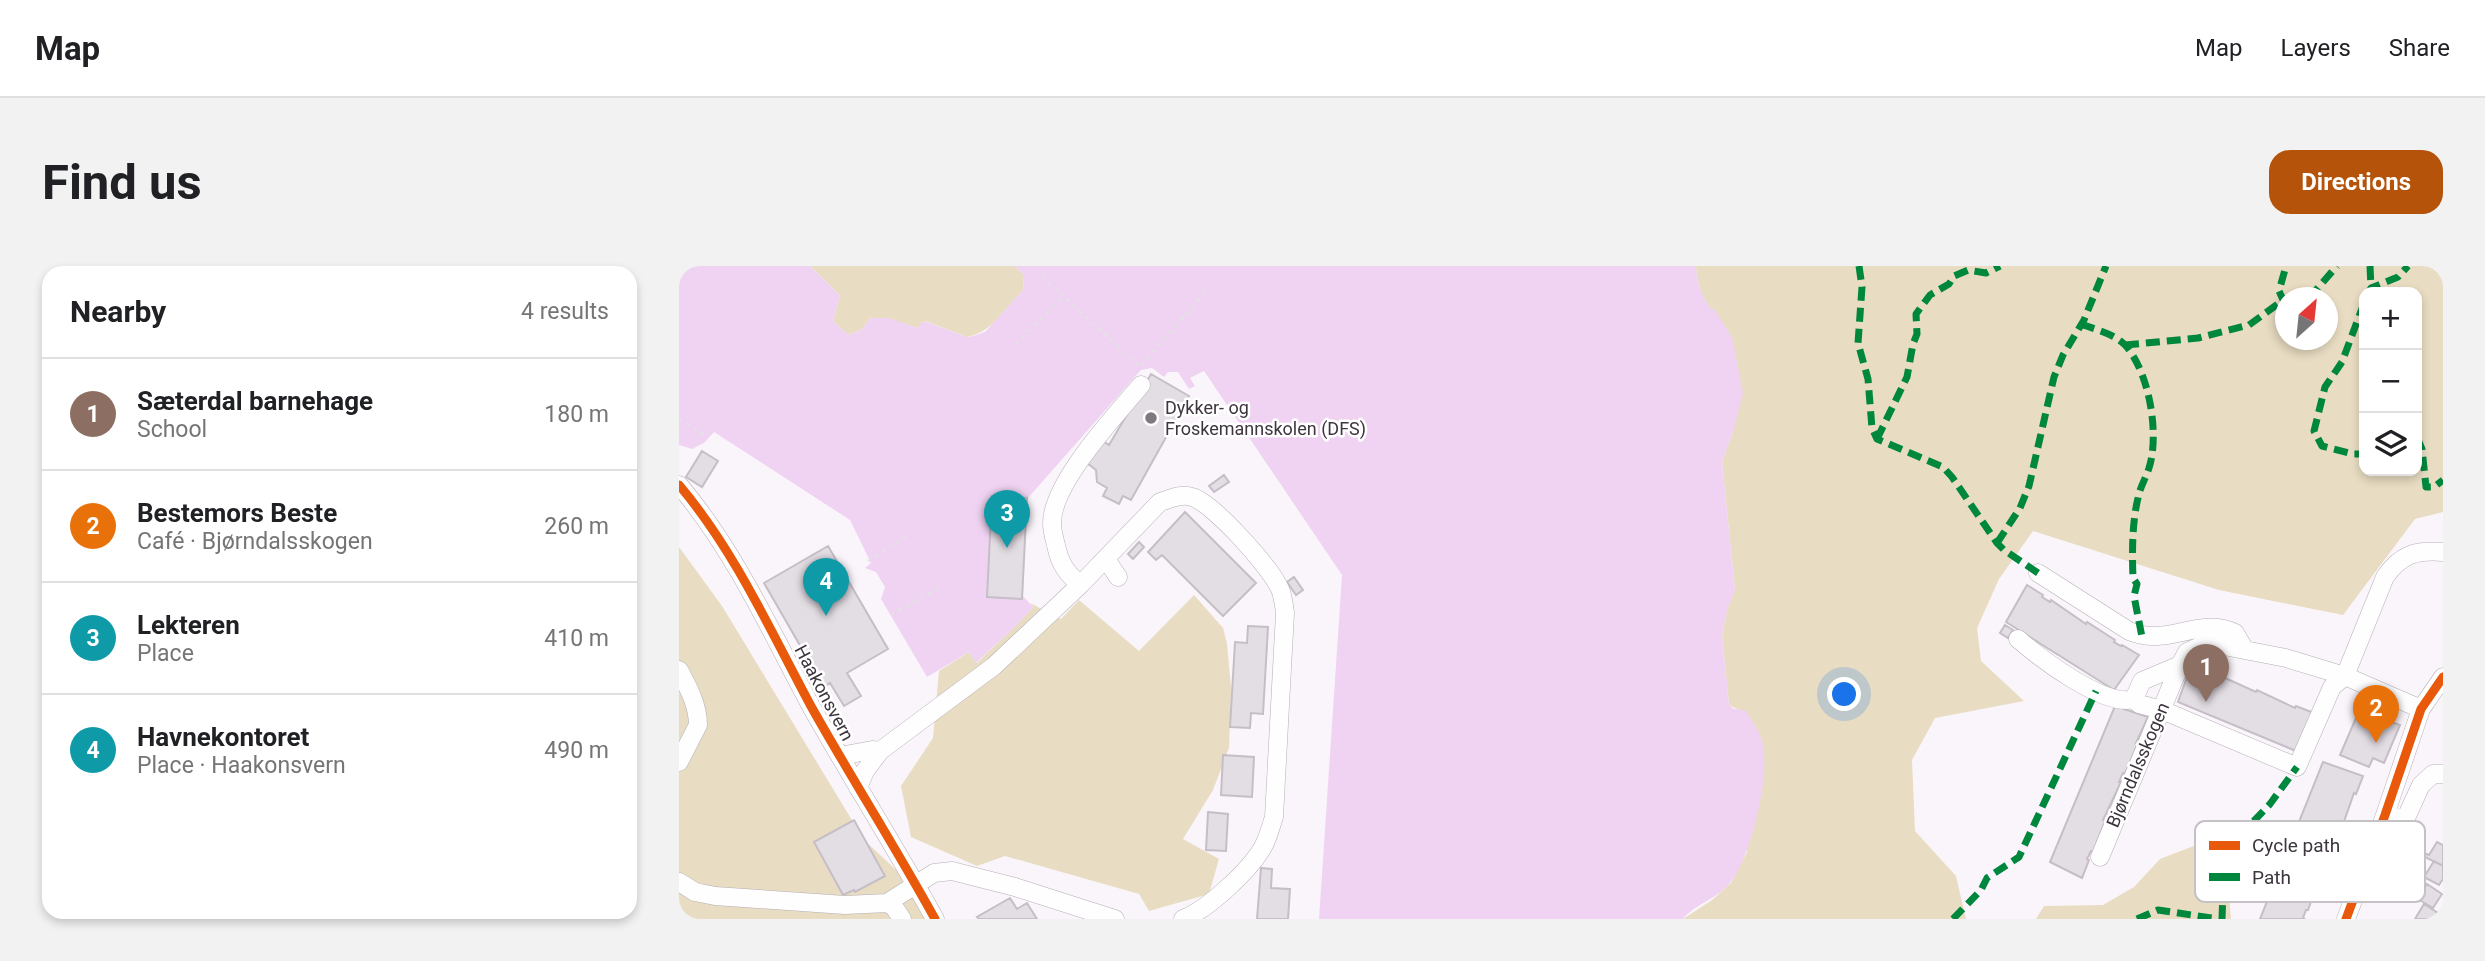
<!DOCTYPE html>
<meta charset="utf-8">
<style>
:root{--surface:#fff;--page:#f2f2f2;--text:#202124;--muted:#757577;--line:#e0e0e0;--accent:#b45309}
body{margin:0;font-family:Roboto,sans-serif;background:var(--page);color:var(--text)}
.controls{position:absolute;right:21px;top:21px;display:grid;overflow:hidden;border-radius:14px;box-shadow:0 4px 10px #0003}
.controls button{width:63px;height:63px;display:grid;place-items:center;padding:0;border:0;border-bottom:2px solid var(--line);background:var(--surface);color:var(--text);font:35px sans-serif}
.compass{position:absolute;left:1596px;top:21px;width:63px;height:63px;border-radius:50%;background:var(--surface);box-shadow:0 4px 10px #0003;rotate:27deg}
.you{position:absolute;left:1166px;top:429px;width:24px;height:24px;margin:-18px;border:5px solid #fff;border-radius:50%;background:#1a73e8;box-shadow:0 0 0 10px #1a73e833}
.badge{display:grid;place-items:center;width:46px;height:46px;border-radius:50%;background:var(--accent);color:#fff;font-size:23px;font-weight:700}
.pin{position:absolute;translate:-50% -58px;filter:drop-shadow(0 2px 4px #0008)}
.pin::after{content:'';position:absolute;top:37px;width:24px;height:21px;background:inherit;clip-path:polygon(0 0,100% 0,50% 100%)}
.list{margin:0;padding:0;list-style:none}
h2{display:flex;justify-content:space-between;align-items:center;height:91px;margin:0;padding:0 28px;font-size:30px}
h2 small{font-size:23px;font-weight:400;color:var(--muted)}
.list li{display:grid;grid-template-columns:46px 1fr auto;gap:21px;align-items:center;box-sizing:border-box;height:112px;padding:0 28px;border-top:2px solid var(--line)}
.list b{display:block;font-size:26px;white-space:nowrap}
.list p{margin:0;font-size:23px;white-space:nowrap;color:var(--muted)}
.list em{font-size:23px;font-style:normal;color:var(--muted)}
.icon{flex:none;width:38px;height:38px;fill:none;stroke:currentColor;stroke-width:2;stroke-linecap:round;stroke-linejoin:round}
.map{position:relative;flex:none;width:1764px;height:653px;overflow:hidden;border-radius:21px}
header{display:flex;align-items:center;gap:42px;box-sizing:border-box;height:98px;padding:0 35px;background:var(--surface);border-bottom:2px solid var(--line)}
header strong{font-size:33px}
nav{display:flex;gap:38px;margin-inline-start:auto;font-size:24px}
.intro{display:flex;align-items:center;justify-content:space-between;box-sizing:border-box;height:168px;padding:0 42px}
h1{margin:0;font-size:49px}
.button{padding:18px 32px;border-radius:21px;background:var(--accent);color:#fff;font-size:24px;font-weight:700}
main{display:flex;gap:42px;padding:0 42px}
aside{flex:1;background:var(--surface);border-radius:21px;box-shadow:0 4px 10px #0003}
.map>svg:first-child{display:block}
.forest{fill:#e8dcc2;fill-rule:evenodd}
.water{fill:#f0d3f2}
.building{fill:#e3dde4;stroke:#c5bec6;stroke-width:2}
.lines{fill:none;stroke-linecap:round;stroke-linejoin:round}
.minor-casing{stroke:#b5aeb5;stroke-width:19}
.path{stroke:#e3e1e4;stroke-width:2.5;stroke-dasharray:3.5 5;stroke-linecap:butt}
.minor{stroke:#fefefe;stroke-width:18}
.quiet{stroke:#00873e;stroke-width:7;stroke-dasharray:14 7;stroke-linecap:butt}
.cycleway-casing{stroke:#fff;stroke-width:13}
.cycleway{stroke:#e8590c;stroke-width:9}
.poi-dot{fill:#807881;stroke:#fff;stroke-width:2.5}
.labels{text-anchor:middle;stroke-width:5;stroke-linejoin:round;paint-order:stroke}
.poi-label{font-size:18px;fill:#3e353f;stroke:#fff;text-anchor:start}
.street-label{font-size:18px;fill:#3e353f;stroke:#fff}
.key{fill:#fff;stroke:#c5c2c5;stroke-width:2}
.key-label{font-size:19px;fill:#3e353f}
</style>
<header>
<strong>Map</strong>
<nav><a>Map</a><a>Layers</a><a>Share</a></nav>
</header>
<div class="intro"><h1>Find us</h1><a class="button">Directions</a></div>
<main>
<aside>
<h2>Nearby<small>4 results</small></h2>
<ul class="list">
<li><span class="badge" style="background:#8d6e63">1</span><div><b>Sæterdal barnehage</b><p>School</p></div><em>180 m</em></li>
<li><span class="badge" style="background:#e8710a">2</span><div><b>Bestemors Beste</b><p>Café · Bjørndalsskogen</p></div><em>260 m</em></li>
<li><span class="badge" style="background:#0f9aa8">3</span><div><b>Lekteren</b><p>Place</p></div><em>410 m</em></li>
<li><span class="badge" style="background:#0f9aa8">4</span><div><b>Havnekontoret</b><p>Place · Haakonsvern</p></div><em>490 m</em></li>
</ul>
</aside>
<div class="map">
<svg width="1764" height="653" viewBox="0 0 1764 653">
<rect width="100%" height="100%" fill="#faf5fb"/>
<path class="forest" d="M 131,0 L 336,0 L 345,9 L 344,24 C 328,42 312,67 288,71 L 246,55 L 238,62 L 209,52 L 192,52 L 182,64 L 169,69 L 154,55 L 161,30 Z
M 1017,0 L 1764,0 L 1764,246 L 1736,253 L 1664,349 L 1540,324 L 1354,265 L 1320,313 L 1298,362 L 1302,395 L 1345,435 L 1256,452 L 1233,494 L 1236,565 L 1277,610 L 1287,653 L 1004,653 L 1033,634 L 1052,617 L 1068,586 L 1060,444 L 1050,439 L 1043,369 L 1048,344 L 1056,323 L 1043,196 L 1055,163 L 1032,43 C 1023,31 1017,15 1017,0 ZM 1685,26 L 1738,26 L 1738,205 L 1685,205 ZM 1606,32 L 1648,32 L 1648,74 L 1606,74 Z
M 0,281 L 43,340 L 185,574 L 245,630 L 248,653 L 0,653 Z
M 515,329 L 544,362 L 548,378 L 552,421 L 550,482 L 534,524 L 504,573 L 540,593 L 530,628 L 470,645 L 460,628 L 326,590 L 298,600 L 232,571 L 222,520 L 254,472 L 260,405 L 290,386 L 298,397 C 316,378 337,362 354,341 L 351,337 L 382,353 L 400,334 L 460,385 Z
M 1538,571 L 1564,572 L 1549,617 L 1552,653 L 1357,653 L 1365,640 L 1424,639 L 1455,621 L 1481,593 Z"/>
<path class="water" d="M 0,0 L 131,0 L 161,30 L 154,55 L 169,69 L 182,64 L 192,52 L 210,52 L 238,62 L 245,55 L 288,71 L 294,70 L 306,66 L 344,24 L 345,9 L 336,0 L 1017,0 C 1017,15 1023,31 1032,43 L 1035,43 L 1053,71 L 1064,127 L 1055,163 L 1043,196 L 1056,324 L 1048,344 L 1043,369 L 1050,439 L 1055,443 L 1066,444 C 1071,452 1079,462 1082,472 C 1094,502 1072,592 1051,617 C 1038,633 1016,638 1004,653 L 640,653 L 663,309 L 525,105 L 511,112 L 516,120 L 510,123 L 499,106 L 489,106 L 485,111 L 473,102 L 462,104 L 348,233 L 344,330 L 354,341 C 337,362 316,378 297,397 L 290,386 L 248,411 L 202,333 L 206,321 L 197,306 L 186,302 L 192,297 L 171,254 L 35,166 L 25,177 L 13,183 L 0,179 Z"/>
<path class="building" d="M 472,108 L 510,130 L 452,234 L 444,230 L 440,238 L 424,230 L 428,222 L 418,216 L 417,204 L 408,197 L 421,173 L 430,179 Z
M 23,185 L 39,195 L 23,221 L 7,211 Z
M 545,209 L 550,216 L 535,226 L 530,220 Z
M 313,230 L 348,232 L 343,333 L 308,331 Z
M 506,246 L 577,317 L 544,350 L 483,289 L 477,294 L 469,286 Z
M 460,276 L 465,281 L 454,293 L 449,288 Z
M 149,280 L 209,383 L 168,407 L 182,430 L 165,440 L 151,417 L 145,421 L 85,317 Z
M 615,311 L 624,324 L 617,329 L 608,316 Z
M 1348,319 L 1364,329 L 1363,331 L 1371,336 L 1372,334 L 1407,358 L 1408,356 L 1436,374 L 1435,376 L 1442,380 L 1443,379 L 1460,389 L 1435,424 L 1327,356 Z
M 1326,359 L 1334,364 L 1329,372 L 1321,367 Z
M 569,360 L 589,361 L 584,448 L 572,447 L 571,462 L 551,461 L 556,376 L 568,377 Z
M 1513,397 L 1577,426 L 1578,424 L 1616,442 L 1617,440 L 1635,447 L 1617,485 L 1499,436 Z
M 1436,440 L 1469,451 L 1457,477 L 1459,477 L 1446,508 L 1444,507 L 1440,516 L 1442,516 L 1424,554 L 1426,555 L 1414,586 L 1412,585 L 1408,593 L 1410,594 L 1403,612 L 1371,596 Z
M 1680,445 L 1721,459 L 1705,497 L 1694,492 L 1690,501 L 1661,489 Z
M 544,489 L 575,491 L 573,531 L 542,529 Z
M 1644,496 L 1684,510 L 1677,528 L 1675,527 L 1661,567 L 1659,566 L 1656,574 L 1658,575 L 1645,606 L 1643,605 L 1629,644 L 1627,644 L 1624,652 L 1626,653 L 1581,653 Z
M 529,546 L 549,548 L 547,585 L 527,584 Z
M 175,554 L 206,610 L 176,626 L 175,624 L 164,629 L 135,576 Z
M 1758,576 L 1764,579 L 1764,600 L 1744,590 L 1745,587 L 1750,589 Z
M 1755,595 L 1764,600 L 1764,613 L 1760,619 L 1745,611 Z
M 582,602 L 593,603 L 592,622 L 611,623 L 609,653 L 578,653 Z
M 1748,618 L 1763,628 L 1754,642 L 1739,633 Z
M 331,632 L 338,643 L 348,637 L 358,653 L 300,653 L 298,651 Z
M 1745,638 L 1759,647 L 1757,653 L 1736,653 Z"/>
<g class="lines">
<g class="minor-casing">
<path id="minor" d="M 0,219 C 56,285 92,366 133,442 C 173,513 217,582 256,653
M 427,293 L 439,311
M 1359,307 L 1450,365 C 1490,382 1521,349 1556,367 L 1566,384
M 402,318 C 387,309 380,295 377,279 C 375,272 373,264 373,257 C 373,217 436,150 462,119
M 1339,373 C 1361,392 1426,442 1455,433
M 1501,399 L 1463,415 L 1455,433 L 1460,438 L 1483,444 L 1618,501 L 1653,421 L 1666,410 L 1706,311 C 1722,288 1737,284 1764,286
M 0,404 C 9,421 19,439 19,459 L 0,496
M 161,490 L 193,484 L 201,485
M 179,522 L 186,505 L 201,485 L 315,400 L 402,318 L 481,236 C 491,233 503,227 513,231 C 534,237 590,300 600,321 C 604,328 605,339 606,347 L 595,551 C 592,560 589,572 584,581 C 571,604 528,644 504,653
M 1706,549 L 1726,554 L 1742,519 L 1754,508 L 1764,508
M 1421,591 L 1501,399 L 1508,386 L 1526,378 L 1545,380 L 1607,392 L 1666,410 L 1742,443
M 0,616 L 16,626 L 36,630 L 166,639 L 208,637 L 215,641 L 223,653
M 208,637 L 255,607 L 273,605 L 336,621 L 436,653
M 1667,653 L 1706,549 L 1742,443 L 1764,411"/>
</g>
<path class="path" d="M 363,10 L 461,101 L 531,21
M 337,78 L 385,30
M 0,153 L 28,170
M 189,295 L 232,267
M 212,349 L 263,320"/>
<use href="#minor" class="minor"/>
<path class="quiet" d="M 1180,0 L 1183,21 L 1179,77 L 1189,113 L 1193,162 L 1198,173 L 1264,201 L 1273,211 L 1318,277 L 1325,284 L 1359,307
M 1691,0 L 1692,22
M 1690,26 L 1692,22 L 1719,11 L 1729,0
M 1630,32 L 1658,0
M 1685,37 L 1663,96 L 1646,121 L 1635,165 L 1643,180 L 1674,188 L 1685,188
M 1606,38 L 1600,25 L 1607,0
M 1402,58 C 1415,63 1436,68 1446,79 C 1470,105 1481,168 1470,202 C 1467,212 1461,221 1459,232 C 1453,257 1453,286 1454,312 L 1458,318 L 1455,330 L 1463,371
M 1446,79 L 1519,72 L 1570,59 L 1603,35
M 1738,171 L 1743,183 L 1747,221 L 1755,221 L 1764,214
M 1198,173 L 1228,111 L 1234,78 L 1238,68 L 1237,48 L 1251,29 L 1270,18 L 1275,10 L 1289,4 L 1307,7 L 1321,0
M 1318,277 L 1341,242 L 1350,220 L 1375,111 L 1384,89 L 1405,54 L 1427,0
M 1274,653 L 1302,624 L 1308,612 L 1340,591 L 1417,425
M 1458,653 L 1479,644 L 1540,653
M 1543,653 L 1544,625 L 1556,585 L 1572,558 L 1591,538 L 1618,501"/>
<g class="cycleway-casing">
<path id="cycleway" d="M 0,219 C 56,285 92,366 133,442 C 173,513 217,582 256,653
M 1667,653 L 1706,549 L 1742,443 L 1764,411"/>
</g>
<use href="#cycleway" class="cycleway"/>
</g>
<circle class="poi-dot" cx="472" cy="152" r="7"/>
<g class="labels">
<g class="poi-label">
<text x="486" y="148">Dykker- og<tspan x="486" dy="21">Froskemannskolen (DFS)</tspan></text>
</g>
<g class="street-label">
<text transform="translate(145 427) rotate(62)" y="6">Haakonsvern</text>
<text transform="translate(1459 499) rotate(-67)" y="6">Bjørndalsskogen</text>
</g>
</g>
<rect x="1516" y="555" width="230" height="81" rx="10" class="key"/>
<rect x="1530" y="575" width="31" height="9" fill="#e8590c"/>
<rect x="1530" y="607" width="31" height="8" fill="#00873e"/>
<g class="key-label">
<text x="1573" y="586">Cycle path</text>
<text x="1573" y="618">Path</text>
</g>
</svg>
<div class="controls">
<button>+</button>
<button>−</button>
<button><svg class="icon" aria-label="layers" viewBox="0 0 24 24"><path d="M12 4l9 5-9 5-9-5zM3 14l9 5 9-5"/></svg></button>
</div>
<svg class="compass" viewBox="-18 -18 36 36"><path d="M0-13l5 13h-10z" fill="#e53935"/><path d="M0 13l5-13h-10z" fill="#757577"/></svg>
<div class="you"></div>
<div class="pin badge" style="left:1527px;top:436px;background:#8d6e63">1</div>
<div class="pin badge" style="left:1697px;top:477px;background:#e8710a">2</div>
<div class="pin badge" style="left:328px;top:282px;background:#0f9aa8">3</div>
<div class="pin badge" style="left:147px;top:350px;background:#0f9aa8">4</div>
</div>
</main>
